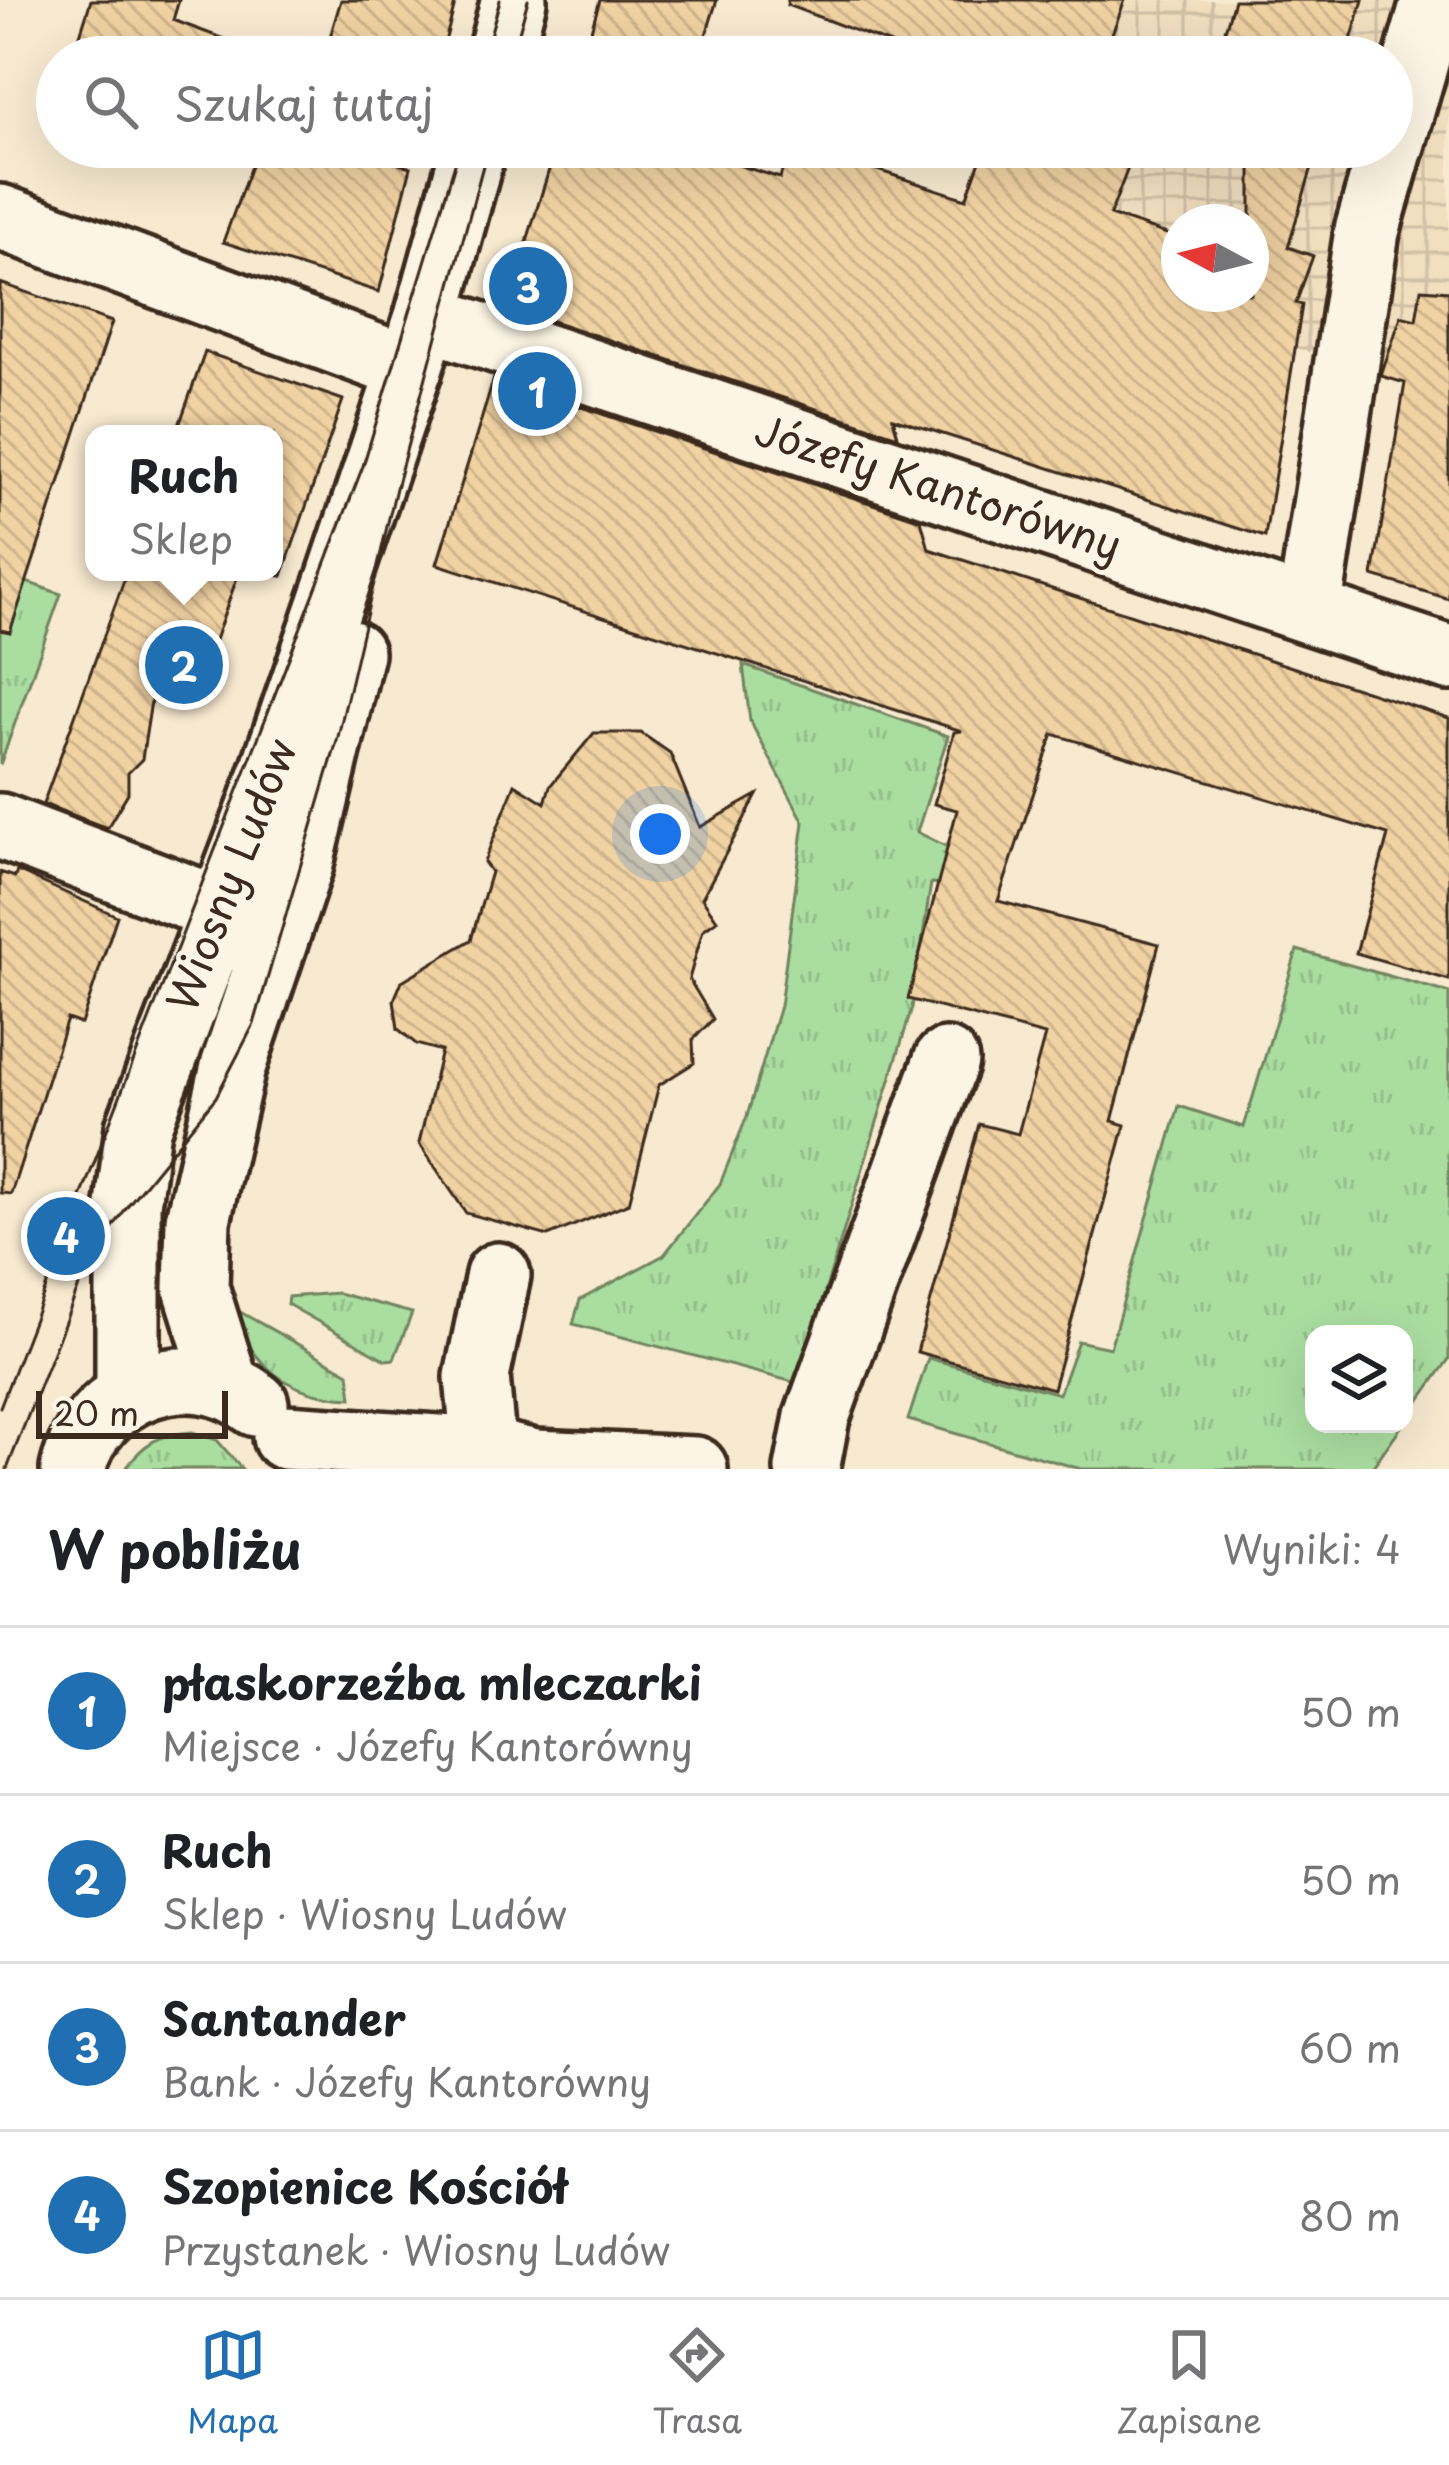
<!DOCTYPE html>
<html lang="pl">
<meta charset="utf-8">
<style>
:root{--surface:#fff;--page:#f2f2f2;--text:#202124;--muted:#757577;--line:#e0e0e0;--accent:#1f6fb2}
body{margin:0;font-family:"Playpen Sans",sans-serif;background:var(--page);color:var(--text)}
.controls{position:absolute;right:36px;bottom:36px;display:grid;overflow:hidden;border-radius:24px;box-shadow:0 12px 48px #0002}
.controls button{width:108px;height:108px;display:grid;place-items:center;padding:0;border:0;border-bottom:3px solid var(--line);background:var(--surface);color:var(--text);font:60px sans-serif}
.compass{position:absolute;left:1161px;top:204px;width:108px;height:108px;border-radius:50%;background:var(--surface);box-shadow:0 12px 48px #0002;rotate:277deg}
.scale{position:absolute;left:36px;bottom:30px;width:192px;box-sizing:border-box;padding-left:12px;border:6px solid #3b2a1e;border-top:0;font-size:33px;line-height:42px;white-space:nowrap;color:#3b2a1e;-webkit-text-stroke:9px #fcf5e5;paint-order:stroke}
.you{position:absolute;left:660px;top:834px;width:42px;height:42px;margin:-30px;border:9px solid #fff;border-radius:50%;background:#1a73e8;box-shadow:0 0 0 18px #1a73e833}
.badge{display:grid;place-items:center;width:78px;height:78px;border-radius:50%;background:var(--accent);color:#fff;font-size:39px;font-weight:700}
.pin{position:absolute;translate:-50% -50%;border:6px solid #fff;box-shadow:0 3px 12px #0006}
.popup{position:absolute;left:85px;top:425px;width:198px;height:156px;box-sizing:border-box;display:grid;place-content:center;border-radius:24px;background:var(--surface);filter:drop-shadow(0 3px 9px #0005);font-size:39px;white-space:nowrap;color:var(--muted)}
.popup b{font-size:45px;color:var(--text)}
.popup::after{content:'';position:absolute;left:50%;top:100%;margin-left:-24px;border:24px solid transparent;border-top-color:var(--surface)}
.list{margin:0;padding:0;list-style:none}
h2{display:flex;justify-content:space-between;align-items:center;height:156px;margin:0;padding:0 48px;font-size:51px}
h2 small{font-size:39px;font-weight:400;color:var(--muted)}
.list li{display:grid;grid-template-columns:78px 1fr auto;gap:36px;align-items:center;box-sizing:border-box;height:168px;padding:0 48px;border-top:3px solid var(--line)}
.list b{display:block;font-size:45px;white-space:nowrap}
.list p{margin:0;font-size:39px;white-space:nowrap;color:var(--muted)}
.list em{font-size:39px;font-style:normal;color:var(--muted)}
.icon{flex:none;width:66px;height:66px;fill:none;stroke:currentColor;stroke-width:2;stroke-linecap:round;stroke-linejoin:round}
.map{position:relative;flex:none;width:1449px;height:1469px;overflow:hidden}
.search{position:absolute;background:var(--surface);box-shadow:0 12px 48px #0002;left:36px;right:36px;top:36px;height:132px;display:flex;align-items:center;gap:30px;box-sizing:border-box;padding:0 42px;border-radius:66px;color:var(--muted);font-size:45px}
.sheet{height:828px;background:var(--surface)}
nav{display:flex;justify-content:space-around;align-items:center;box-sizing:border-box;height:168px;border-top:3px solid var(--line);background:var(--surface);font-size:33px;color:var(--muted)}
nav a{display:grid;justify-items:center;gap:6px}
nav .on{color:var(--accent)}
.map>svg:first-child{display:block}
.industrial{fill:url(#industrial-grid);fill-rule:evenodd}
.grass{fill:url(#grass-tufts);stroke:#728460;stroke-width:3}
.building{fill:url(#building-back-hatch);stroke:#3b2a1e;stroke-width:3}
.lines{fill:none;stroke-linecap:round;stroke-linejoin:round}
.minor-casing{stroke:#3b2a1e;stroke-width:72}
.minor{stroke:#fcf5e5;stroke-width:63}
.tram{stroke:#3b2a1e;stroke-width:3}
.labels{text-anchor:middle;stroke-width:9;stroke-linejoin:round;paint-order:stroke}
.street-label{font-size:42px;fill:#3b2a1e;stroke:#fcf5e5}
</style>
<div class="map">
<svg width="1449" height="1469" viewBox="0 0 1449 1469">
<defs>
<pattern id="industrial-grid" width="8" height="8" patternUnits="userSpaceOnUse" patternTransform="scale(3)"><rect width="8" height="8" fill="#f2dfc0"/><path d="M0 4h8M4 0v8" fill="none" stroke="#d0c0a5"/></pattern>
<pattern id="grass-tufts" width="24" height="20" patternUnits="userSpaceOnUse" patternTransform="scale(3)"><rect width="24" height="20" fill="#aadea1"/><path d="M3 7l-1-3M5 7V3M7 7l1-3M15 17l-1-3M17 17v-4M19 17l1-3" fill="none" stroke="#93bf8a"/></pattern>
<pattern id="building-back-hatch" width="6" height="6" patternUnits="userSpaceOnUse" patternTransform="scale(3)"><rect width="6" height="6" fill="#f0d2a3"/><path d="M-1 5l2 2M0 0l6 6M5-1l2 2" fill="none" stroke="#cfb48c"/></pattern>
</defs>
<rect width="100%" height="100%" fill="#f8ead1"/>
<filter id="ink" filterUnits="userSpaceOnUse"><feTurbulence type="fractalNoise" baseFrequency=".00833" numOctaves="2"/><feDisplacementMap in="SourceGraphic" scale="24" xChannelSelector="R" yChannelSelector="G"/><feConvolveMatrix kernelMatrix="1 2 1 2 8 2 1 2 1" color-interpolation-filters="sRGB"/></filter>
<g filter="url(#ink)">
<path class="industrial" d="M 1083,0 L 1449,0 L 1449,398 L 1017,257 L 1064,147 L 1392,147 L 1392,57 L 1072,57 ZM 1179,222 L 1251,222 L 1251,294 L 1179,294 Z"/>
<path class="grass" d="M 0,573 L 61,594 L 0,765 Z
M 743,665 L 948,736 L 917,832 L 970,858 L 964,884 L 931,883 L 912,1008 L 797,1383 L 573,1324 L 580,1300 L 664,1255 L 720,1184 L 747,1116 L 780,1006 L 804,822 L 750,721 Z
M 1297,950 L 1449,993 L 1449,1359 L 1404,1422 L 1404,1334 L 1314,1334 L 1314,1424 L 1403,1424 L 1371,1469 L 1081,1469 L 908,1420 L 928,1358 L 1059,1394 L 1078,1341 L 1110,1348 L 1179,1106 L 1244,1127 Z
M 337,1293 L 412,1313 L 394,1359 L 386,1360 L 287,1304 L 288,1297 Z
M 226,1304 L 349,1373 L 352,1398 C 282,1396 253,1363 226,1304 Z
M 192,1432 L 217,1440 L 242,1469 L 125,1469 C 144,1442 160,1434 192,1432 Z"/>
<path class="building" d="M 91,0 L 179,0 L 173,20 L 227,40 L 222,57 L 73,57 Z
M 341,0 L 456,0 L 441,57 L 324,57 Z
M 600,0 L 717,0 L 699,57 L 583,57 Z
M 788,0 L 1125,0 L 1103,57 L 925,57 L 787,5 Z
M 1234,0 L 1363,0 L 1346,57 L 1217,57 Z
M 258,147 L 363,147 L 361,154 L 411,167 L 379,292 L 223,242 Z
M 556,147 L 681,147 L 780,178 L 789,147 L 807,147 L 966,199 L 985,147 L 1136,147 L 1110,215 L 1179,238 L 1179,294 L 1251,294 L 1251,157 L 1220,147 L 1318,147 L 1288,247 L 1313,256 L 1296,303 L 1302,305 L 1265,537 L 893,418 L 898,436 L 528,313 L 515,280 Z
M 0,283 L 112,322 L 10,632 L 0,630 Z
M 1421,289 L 1449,291 L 1449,599 L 1373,576 L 1405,383 L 1381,376 L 1401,316 L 1416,320 Z
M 205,352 L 343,400 L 282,576 L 274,575 L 274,434 L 176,434 Z
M 494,378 L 921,520 L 929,549 L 1449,718 L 1449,980 L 1356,953 L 1388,835 L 1053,734 L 998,901 L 1159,944 L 1112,1121 L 1125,1125 L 1053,1389 L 917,1352 L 979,1124 L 1018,1134 L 1045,1035 L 908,999 L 957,810 L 934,804 L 954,732 L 962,731 L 437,564 Z
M 127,572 L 239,572 L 197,691 L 155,676 L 142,759 L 128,773 L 128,793 L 107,828 L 43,804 Z
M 594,733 L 641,733 L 670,753 L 700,827 L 757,795 L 702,898 L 717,920 L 703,930 L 689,979 L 713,1019 L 693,1040 L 694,1063 L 659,1085 L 629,1203 L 548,1236 L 466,1213 L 419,1143 L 441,1051 L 416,1044 L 398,1029 L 394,1000 L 402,981 L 471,940 L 491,872 L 484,862 L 515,784 L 545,803 L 550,786 Z
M 17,871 L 117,916 L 81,1024 L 67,1019 L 11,1194 L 0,1193 L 0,872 L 15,877 Z"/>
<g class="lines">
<g class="minor-casing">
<path id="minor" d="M 499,57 L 514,0
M 1392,145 L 1434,0
M 0,217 L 410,369
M 427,317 L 1449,658
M 1309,611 L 1367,231 L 1391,147
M 0,826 L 221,910 L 248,942
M 227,1387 L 196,1288 L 198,1220 L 233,1067 L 301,864 L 351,653
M 128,1394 L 128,1205 L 138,1128 L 260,808 L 337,585 L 427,317 L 474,147
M 285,1437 L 484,1450 L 534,1462 L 695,1469
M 484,1450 L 477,1377 L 498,1275
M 73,1469 C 92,1389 191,1352 256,1404
M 807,1469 L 817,1417 L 946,1061"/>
</g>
<use href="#minor" class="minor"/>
<path class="tram" d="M 484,57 L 500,0
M 512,57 L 528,0
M 0,1407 L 363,466 L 460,147
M 7,1469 L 87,1266 L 128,1205 L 216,1097 L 254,1024 L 337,741 L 396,488 L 488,147"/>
</g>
</g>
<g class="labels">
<g class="street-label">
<text transform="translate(938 488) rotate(18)" y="15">Józefy Kantorówny</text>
<text transform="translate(232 875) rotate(-69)" y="15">Wiosny Ludów</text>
</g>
</g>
</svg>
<div class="controls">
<button><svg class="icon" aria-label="layers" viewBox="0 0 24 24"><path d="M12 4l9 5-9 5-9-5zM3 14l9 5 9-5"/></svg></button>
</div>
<svg class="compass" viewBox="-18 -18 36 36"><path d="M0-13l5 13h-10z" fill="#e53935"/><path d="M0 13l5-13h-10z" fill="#757577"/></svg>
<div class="scale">20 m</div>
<div class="you"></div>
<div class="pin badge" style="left:537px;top:391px">1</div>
<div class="pin badge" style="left:184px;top:665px">2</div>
<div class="popup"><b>Ruch</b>Sklep</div>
<div class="pin badge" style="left:528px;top:286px">3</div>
<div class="pin badge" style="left:66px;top:1236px">4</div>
<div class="search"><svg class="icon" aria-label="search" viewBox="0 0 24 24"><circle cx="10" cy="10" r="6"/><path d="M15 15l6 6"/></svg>Szukaj tutaj</div>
</div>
<section class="sheet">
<h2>W pobliżu<small>Wyniki: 4</small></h2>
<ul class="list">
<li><span class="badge">1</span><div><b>płaskorzeźba mleczarki</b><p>Miejsce · Józefy Kantorówny</p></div><em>50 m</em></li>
<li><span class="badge">2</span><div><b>Ruch</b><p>Sklep · Wiosny Ludów</p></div><em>50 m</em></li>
<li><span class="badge">3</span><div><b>Santander</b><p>Bank · Józefy Kantorówny</p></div><em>60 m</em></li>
<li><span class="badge">4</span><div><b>Szopienice Kościół</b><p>Przystanek · Wiosny Ludów</p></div><em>80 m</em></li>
</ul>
</section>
<nav>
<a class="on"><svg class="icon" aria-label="map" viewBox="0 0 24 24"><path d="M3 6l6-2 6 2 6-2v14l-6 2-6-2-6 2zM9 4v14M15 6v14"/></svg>Mapa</a>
<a><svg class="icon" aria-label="directions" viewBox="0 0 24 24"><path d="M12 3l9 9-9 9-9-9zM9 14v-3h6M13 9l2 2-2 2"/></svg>Trasa</a>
<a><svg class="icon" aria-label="saved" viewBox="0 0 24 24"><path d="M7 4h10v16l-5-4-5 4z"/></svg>Zapisane</a>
</nav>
